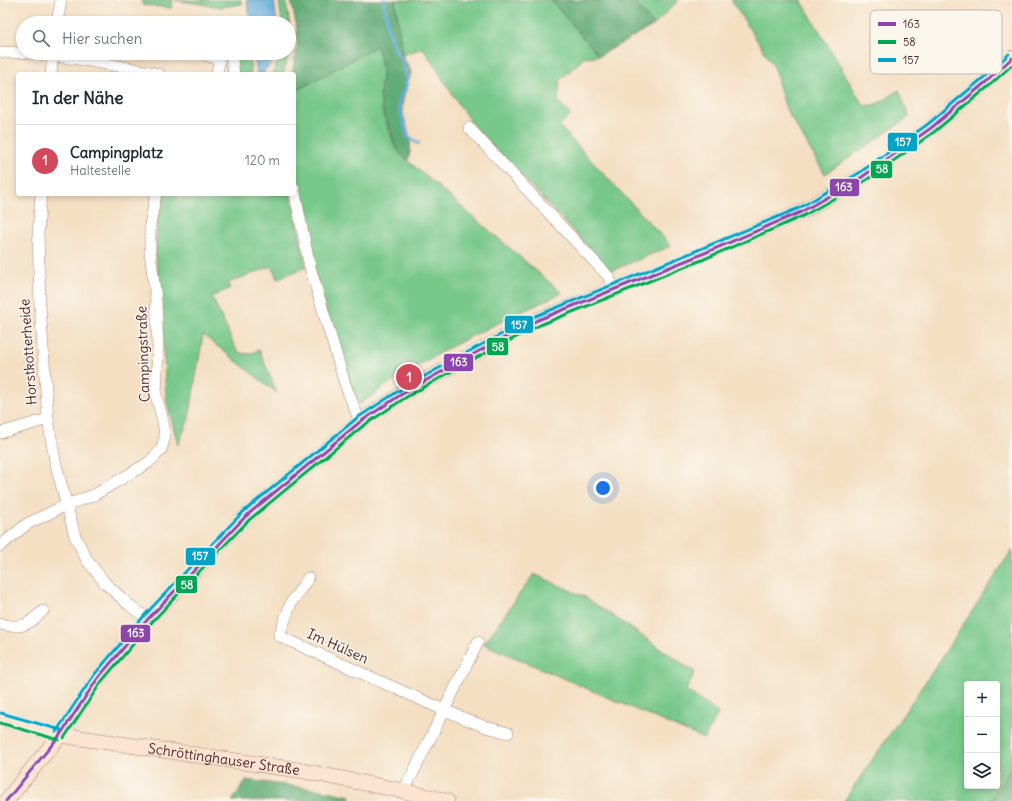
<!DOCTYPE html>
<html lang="de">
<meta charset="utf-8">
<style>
:root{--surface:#fff;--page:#f2f2f3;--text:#1f2937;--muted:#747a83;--line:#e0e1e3;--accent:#d1495b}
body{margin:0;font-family:Delius,sans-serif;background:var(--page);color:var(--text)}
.controls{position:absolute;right:12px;bottom:12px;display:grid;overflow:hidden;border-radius:4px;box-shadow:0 2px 6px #0003}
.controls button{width:36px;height:36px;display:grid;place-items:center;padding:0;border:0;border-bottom:1px solid var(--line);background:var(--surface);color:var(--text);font:20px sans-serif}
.you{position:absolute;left:603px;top:488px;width:14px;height:14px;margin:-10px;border:3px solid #fff;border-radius:50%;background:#1a73e8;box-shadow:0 0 0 6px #1a73e833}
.badge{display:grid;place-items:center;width:26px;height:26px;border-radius:50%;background:var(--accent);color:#fff;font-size:13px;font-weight:700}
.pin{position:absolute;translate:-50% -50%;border:2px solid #fff;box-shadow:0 1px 4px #0006}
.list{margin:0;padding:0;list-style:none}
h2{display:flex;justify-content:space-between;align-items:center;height:52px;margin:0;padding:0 16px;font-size:17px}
h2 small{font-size:13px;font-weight:400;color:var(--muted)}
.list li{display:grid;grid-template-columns:26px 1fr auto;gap:12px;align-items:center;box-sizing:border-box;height:72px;padding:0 16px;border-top:1px solid var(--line)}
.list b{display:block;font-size:15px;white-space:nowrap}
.list p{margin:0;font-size:13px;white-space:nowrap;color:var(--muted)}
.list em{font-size:13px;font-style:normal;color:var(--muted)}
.icon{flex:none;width:22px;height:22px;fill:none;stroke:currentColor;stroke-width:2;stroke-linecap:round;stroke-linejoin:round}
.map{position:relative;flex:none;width:1012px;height:801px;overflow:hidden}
.search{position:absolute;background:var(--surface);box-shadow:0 2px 6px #0003;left:16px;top:16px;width:280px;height:44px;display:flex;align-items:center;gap:10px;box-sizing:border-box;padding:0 14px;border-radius:22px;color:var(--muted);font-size:15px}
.panel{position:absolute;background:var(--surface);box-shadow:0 2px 6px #0003;left:16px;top:72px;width:280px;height:124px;border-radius:4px}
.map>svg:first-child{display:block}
.green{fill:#77c88a;stroke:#60745a;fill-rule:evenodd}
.forest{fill:#61ac76;stroke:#566650}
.water{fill:#67aedd;stroke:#586684}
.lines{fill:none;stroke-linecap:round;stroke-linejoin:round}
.stream{stroke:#67aedd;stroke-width:3.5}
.street-casing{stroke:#9f7f77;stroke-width:12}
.secondary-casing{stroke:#9f7f77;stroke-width:16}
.street{stroke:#fff;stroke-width:11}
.secondary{stroke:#fde4d1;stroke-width:15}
.bus-1-casing{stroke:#fbf7ec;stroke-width:6}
.bus-2-casing{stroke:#fbf7ec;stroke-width:6}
.bus-3-casing{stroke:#fbf7ec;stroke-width:6}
.bus-1{stroke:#8e44ad;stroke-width:3}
.bus-2{stroke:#00a651;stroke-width:3}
.bus-3{stroke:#04a2c6;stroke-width:3}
.labels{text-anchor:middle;stroke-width:3;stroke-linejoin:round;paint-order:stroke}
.street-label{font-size:14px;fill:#4a1f2b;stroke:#fbf7ec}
.key{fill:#fbf7ec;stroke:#c6b6b2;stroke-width:1}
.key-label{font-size:11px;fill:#4a1f2b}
.line-badge{stroke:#fbf7ec;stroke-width:1.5}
.badge-label{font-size:11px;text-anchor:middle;font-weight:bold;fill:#fff}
</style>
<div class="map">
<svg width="1012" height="801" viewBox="0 0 1012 801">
<rect width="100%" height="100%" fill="#fbf7ec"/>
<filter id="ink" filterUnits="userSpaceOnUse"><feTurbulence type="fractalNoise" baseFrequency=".025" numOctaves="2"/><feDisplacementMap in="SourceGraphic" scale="8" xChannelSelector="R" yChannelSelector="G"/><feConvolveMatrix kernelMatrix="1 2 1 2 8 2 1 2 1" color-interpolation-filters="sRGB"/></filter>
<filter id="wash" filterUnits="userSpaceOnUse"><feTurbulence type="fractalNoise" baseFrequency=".012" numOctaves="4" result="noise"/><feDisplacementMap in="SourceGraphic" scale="16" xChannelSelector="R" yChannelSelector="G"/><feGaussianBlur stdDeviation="0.9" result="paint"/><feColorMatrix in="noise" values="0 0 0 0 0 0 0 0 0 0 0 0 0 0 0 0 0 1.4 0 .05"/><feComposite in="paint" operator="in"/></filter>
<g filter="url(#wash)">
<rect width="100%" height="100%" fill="#f4dfc3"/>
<path class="green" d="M 142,0 L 173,0 L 171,8 L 142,5 Z
M 175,0 L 241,0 L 242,4 L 220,7 Z
M 279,0 L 285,0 C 289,18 293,34 289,53 L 289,23 L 282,23 Z
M 395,0 L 551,0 L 599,56 L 585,57 L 560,80 L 558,101 L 570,115 L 559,126 L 671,246 L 611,271 L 471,123 L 423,48 L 402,55 Z
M 633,0 L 679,0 L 654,25 Z
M 731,0 L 801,0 L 863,105 C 876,108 888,97 899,90 L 909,117 L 825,174 L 786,109 L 773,65 Z
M 377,46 L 381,60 L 382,75 L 380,96 L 383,113 L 394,144 L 400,154 L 562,293 C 493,325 421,358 360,404 L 350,388 L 312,266 L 294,173 L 294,92 Z
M 232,53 L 249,53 L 251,74 L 235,74 Z
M 281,53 L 289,53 L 283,74 L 272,74 Z
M 162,194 L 291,194 L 306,267 L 277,279 L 272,266 L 228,283 L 230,288 L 212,297 L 235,347 L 240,353 L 249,354 L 259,350 L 277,393 L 203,335 L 189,418 L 178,445 L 166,398 L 161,298 L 155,252 L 158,211 Z
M 1012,550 L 1012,767 L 990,801 L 844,801 L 935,668 ZM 967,684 L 997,684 L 997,786 L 967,786 Z
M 534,574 L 585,597 L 695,672 L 686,690 L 718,713 L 704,739 L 484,644 Z"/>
<path class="forest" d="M 291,0 L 395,0 L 402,55 L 411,72 C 409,80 401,102 402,108 C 405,128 415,139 408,160 L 400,154 L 394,144 L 391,131 L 383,113 L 380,96 L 382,75 L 381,60 L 377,46 L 294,92 L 294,74 L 292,74 L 297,47 L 297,29 Z
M 551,0 L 633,0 L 654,25 L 599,56 Z
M 1012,767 L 1012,801 L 990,801 Z
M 246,780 L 323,790 L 350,796 L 348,801 L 232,801 Z"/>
<path class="water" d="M 247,0 L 274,0 L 277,23 L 250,23 Z
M 268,57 L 270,58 L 271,64 L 264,71 L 265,74 L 257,74 L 255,60 L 256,58 Z"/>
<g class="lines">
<path class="stream" d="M 384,0 L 388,29 L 394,47 L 403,61 L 407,77 L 406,88 L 400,98 L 399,105 L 408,137 L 418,143"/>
</g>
</g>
<g filter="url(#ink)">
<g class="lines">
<g class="street-casing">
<path id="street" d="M 57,23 L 61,0
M 213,23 L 213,21 L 219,23
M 0,52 L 23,53
M 27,53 C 72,57 115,65 159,74
M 209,53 L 208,56 L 216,58 L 219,62 L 217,74
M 231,53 L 234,74
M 51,74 L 53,53
M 469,128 L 609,277 L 613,289
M 294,189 L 310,267 L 345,384 L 360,422
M 41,194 L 38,233 L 40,306 L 48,419 L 55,461 L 75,536 L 87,560 L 105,583 L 129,605 L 148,619
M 0,433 L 48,419
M 0,546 L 27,524 L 66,505 L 94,495 L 148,463 L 161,450 L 165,437 L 163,421 L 156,395 L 158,346 L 156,299 L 150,252 L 150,225 L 156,194
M 308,578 L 291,603 L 279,636 L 444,710 L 483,726 L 508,733
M 0,624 C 23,629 26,626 43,611
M 404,791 L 478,642"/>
</g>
<g class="secondary-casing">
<g id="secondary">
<path id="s1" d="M 0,718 L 60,735 L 298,770 L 404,791 L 447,801"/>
<path d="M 6,801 L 60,735 L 98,678 L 148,619 L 246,516 L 360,422 L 402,394 L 466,358 L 538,320 L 700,255 L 801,212 L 862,177 L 931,128 L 986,82 L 1012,58"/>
</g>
</g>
<use href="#street" class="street"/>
<use href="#secondary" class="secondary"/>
<g class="bus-1-casing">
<path id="bus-1" d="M 6,801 L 60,735 L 98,678 L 148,619 L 246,516 L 360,422 L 402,394 L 466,358 L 538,320 L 700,255 L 801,212 L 862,177 L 931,128 L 986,82 L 1012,58"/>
</g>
<g class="bus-2-casing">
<path id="bus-2" d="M 0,723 L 59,740
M 64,738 L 102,681 L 152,622 L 196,575 L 249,520 L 363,426 L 405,398 L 468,362 L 540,325 L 702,260 L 803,216 L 865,181 L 934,132 L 989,86 L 1012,65"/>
</g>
<g class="bus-3-casing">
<path id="bus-3" d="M 1,713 L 61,730
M 56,732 L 94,675 L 144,616 L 188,569 L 243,512 L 357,418 L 400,390 L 464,354 L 536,316 L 698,250 L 799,208 L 859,173 L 928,124 L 983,78 L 1009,54"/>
</g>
<use href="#bus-1" class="bus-1"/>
<use href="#bus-2" class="bus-2"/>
<use href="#bus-3" class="bus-3"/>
</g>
</g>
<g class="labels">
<g class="street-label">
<text transform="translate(28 352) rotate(-94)" y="5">Horstkotterheide</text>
<text transform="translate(143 354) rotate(-92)" y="5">Campingstraße</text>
<text transform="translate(338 646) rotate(24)" y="5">Im Hülsen</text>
<text dy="5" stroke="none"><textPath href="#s1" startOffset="228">Schröttinghauser Straße</textPath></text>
</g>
</g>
<rect x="870" y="10" width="132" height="64" rx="6" class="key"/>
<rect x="878" y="22" width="18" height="4" fill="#8e44ad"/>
<rect x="878" y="40" width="18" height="4" fill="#00a651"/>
<rect x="878" y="58" width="18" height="4" fill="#04a2c6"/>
<g class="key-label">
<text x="903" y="28">163</text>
<text x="903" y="46">58</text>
<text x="903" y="64">157</text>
</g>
<g class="line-badge">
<rect x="887" y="132" width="31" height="20" rx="4" fill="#04a2c6"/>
<rect x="870" y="160" width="23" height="19" rx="4" fill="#00a651"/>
<rect x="829" y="178" width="31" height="19" rx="4" fill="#8e44ad"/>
<rect x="504" y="315" width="30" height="19" rx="4" fill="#04a2c6"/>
<rect x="486" y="337" width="23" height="19" rx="4" fill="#00a651"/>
<rect x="443" y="353" width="31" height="19" rx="4" fill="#8e44ad"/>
<rect x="185" y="547" width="31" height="19" rx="4" fill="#04a2c6"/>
<rect x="175" y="575" width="23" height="19" rx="4" fill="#00a651"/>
<rect x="120" y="624" width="31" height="19" rx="4" fill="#8e44ad"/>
</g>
<g class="badge-label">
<text x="903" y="146">157</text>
<text x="882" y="173">58</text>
<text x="844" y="191">163</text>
<text x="519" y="329">157</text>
<text x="498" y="351">58</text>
<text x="459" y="366">163</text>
<text x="200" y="560">157</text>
<text x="187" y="589">58</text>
<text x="136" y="637">163</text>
</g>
</svg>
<div class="controls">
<button>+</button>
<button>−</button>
<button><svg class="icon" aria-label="layers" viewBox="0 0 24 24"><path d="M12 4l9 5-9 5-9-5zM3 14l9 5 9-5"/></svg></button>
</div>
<div class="you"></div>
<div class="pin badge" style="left:409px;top:377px">1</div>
<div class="search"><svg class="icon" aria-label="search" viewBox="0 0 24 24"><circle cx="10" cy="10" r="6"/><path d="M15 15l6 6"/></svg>Hier suchen</div>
<section class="panel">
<h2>In der Nähe<small></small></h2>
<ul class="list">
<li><span class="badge">1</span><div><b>Campingplatz</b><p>Haltestelle</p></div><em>120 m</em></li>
</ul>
</section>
</div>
